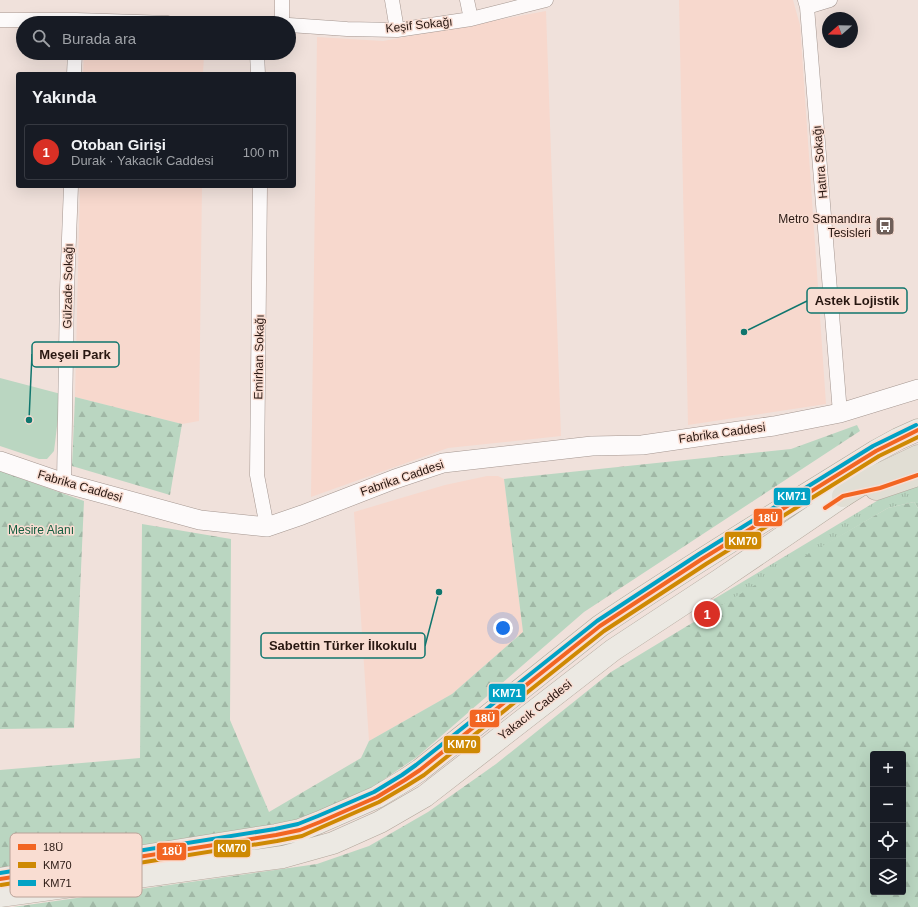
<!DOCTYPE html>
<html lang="tr">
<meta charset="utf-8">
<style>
:root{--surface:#171b24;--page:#20242c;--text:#f1f3f6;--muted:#9ea1a6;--line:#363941;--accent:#d93025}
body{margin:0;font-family:Arial,sans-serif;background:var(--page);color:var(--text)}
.controls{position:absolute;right:12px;bottom:12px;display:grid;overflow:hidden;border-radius:4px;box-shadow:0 4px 16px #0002}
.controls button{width:36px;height:36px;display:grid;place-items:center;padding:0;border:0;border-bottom:1px solid var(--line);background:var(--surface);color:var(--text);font:20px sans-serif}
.compass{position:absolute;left:822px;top:12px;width:36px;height:36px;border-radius:50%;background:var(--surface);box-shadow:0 4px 16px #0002;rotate:250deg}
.you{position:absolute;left:503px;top:628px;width:14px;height:14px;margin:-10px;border:3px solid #fff;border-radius:50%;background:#1a73e8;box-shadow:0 0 0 6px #1a73e833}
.badge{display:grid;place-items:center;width:26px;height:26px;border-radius:50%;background:var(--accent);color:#fff;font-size:13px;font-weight:700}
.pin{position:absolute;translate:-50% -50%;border:2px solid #fff;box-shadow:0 1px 4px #0006}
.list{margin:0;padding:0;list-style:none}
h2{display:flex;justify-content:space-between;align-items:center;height:52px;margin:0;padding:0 16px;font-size:17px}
h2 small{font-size:13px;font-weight:400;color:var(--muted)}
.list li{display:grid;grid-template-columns:26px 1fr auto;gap:12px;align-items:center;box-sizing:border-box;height:56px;margin:0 8px 8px;padding:0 8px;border:1px solid var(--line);border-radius:4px}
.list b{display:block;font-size:15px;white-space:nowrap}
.list p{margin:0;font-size:13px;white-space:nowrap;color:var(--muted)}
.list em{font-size:13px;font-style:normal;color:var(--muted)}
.icon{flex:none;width:22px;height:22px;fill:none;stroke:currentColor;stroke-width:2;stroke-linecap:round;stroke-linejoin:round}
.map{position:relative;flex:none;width:918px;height:907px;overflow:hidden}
.search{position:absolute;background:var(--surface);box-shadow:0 4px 16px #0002;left:16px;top:16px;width:280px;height:44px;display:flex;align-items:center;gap:10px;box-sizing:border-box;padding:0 14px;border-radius:22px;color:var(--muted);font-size:15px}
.panel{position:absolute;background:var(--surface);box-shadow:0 4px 16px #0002;left:16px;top:72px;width:280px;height:116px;border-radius:4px}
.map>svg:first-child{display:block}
.built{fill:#f7d8cd}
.grass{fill:url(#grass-tufts)}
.forest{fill:url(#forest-firs);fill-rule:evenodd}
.green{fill:#bad6c1}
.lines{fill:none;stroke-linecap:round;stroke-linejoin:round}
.street-casing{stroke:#a49690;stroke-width:15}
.secondary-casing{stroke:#a49690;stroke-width:20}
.primary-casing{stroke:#b0a79b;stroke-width:23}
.highway-casing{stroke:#b0a79b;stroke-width:23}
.street{stroke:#fdfafa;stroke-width:14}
.secondary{stroke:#fdfafa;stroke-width:19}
.primary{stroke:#ece9e3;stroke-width:22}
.highway{stroke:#e1ded4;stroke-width:22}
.bus-1-casing{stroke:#f9ddd2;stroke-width:7}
.bus-2-casing{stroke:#f9ddd2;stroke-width:7}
.bus-3-casing{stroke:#f9ddd2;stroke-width:7}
.bus-1{stroke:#f26522;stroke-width:4}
.bus-2{stroke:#ce8903;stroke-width:4}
.bus-3{stroke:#02a2c5;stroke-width:4}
.labels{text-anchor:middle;stroke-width:3;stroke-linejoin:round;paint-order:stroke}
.street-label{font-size:12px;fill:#281711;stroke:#f9ddd2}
.poi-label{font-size:12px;fill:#281711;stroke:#f9ddd2;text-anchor:end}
.park-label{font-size:12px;fill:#135e40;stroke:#f9ddd2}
.key{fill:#f9ddd2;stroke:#baa298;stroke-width:1}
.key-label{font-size:11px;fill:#281711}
.leader{fill:none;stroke:#0f766e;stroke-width:1.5}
.callout-dot{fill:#0f766e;stroke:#f9ddd2;stroke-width:1.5}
.callout{fill:#f9ddd2;stroke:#0f766e;stroke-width:1.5}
.callout-label{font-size:13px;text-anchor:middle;font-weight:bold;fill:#281711}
.line-badge{stroke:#f9ddd2;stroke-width:1.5}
.badge-label{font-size:11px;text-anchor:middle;font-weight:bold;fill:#fff}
</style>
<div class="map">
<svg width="918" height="907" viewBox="0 0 918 907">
<defs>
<pattern id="grass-tufts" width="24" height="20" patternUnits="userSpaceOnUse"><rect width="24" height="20" fill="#bad6c1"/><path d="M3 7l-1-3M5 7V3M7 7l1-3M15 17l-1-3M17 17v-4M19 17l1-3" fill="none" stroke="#a0b7a5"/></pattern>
<pattern id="forest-firs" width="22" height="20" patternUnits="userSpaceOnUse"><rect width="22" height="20" fill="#bad6c1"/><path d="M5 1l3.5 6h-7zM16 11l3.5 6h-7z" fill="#a0b7a5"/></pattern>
</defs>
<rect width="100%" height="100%" fill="#f0e1db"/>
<path class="built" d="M 679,0 L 793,0 L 800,25 L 826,404 L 688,425 Z
M 546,11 L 561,436 L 448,448 L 311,497 L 317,37 L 383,41 Z
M 84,53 L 204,53 L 203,74 L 83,74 Z
M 80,186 L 202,186 L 199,421 L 182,424 L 75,397 Z
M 487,476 L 498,476 L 504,479 L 523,632 L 452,694 L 369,741 L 354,512 L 445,485 Z"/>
<path class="grass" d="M 918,485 L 918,508 L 914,502 L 888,508 L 704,616 L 714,599 L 900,487 Z"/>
<path class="forest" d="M 75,397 L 182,424 L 170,495 L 72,466 Z
M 857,425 L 860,431 L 584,612 L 417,757 L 355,799 L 294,823 L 0,870 L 0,770 L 140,758 L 142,524 L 231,539 L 230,720 L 269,812 L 361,758 L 369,741 L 452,694 L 523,632 L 504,479 L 791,449 Z
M 0,471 L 84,501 L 74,728 L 0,729 Z
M 914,502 L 918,508 L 918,907 L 13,907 L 317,864 L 369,846 L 428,812 L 496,764 L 611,672 L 760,582 L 888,508 ZM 873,754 L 903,754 L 903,892 L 873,892 Z"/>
<path class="green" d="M 0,378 L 61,394 L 54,451 L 47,459 L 39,459 L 0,446 Z"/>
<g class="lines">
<g class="street-casing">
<path id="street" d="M 282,0 L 282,23
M 392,0 L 397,30
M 467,0 L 471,19
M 805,0 L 807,7 L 840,413
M 807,7 L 830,0
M 0,20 L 76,20 L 168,23
M 289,25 L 347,29 L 397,30 L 471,19 L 546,0
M 257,53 L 258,74
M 74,74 L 75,53
M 260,186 L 257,475 L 267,527
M 64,483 L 67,290 L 71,186"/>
</g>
<g class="secondary-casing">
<path id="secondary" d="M 0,461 L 64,483 L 200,520 L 267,527 L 302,515 L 395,479 L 443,463 L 592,446 L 642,445 L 774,426 L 840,413 L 918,389"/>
</g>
<g class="primary-casing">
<path id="primary" d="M 0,879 L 276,835 L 300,830 L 320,822 L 377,797 L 405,780 L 420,770 L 600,626 C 690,565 783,509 876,451 L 898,439 L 918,430
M 0,896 L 283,857 L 333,843 L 380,822 L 425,796 L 613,650 L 718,581 L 843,496"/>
</g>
<g class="highway-casing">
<path id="highway" d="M 876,489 L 918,475
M 843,496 L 872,478 L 918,456"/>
</g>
<use href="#street" class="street"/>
<use href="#secondary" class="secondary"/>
<use href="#primary" class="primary"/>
<use href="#highway" class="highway"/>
<g class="bus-1-casing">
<path id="bus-1" d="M 825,508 L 843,496 L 880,488 L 918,475
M 0,879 L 276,835 L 300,830 L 320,822 L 377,797 L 405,780 L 420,770 L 600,626 L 702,559 L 876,451 L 918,430"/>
</g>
<g class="bus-2-casing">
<path id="bus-2" d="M 1,885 L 277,841 L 302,836 L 322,827 L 379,802 L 408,785 L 424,775 L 604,631 L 706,564 L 879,456 L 918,437"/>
</g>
<g class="bus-3-casing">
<path id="bus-3" d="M 0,873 L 275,829 L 298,824 L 318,816 L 374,792 L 402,775 L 416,765 L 597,621 L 699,554 L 873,446 L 916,425"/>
</g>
<use href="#bus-1" class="bus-1"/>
<use href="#bus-2" class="bus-2"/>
<use href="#bus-3" class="bus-3"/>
</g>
<defs>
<g id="bus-square" transform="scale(1)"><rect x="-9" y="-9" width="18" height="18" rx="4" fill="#6e5e58" stroke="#f9ddd2"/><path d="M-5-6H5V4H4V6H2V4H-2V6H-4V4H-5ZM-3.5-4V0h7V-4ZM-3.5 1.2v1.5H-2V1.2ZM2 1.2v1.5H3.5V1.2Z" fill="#fff"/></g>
</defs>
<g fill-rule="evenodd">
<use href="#bus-square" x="885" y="226"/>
</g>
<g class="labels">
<g class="street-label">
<text transform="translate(419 25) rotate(-6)" y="4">Keşif Sokağı</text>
<text transform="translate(820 162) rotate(-95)" y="4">Hatıra Sokağı</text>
<text transform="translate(68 286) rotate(-89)" y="4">Gülzade Sokağı</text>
<text transform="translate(259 357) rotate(-89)" y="4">Emirhan Sokağı</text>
<text transform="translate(722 433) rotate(-8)" y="4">Fabrika Caddesi</text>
<text transform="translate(402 478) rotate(-19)" y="4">Fabrika Caddesi</text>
<text transform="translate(80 486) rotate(16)" y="4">Fabrika Caddesi</text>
<text transform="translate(535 710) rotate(-38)" y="4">Yakacık Caddesi</text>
</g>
<g class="poi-label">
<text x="871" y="223">Metro Samandıra<tspan x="871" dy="14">Tesisleri</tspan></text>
</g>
<g class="park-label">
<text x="41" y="534">Mesire Alanı</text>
</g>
</g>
<rect x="10" y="833" width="132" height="64" rx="6" class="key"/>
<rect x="18" y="844" width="18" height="6" fill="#f26522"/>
<rect x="18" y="862" width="18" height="6" fill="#ce8903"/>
<rect x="18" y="880" width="18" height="6" fill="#02a2c5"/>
<g class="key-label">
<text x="43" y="851">18Ü</text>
<text x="43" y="869">KM70</text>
<text x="43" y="887">KM71</text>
</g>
<path class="leader" d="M744 332L807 301M29 420L32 354M439 592L425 646"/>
<g class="callout-dot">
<circle cx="744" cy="332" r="4"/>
<circle cx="29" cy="420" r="4"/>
<circle cx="439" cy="592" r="4"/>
</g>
<g class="callout">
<rect x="807" y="288" width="100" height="25" rx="4"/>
<rect x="32" y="342" width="87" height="25" rx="4"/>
<rect x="261" y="633" width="164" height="25" rx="4"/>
</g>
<g class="callout-label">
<text x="857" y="305">Astek Lojistik</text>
<text x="75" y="359">Meşeli Park</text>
<text x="343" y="650">Sabettin Türker İlkokulu</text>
</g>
<g class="line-badge">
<rect x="773" y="487" width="38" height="19" rx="4" fill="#02a2c5"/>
<rect x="753" y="508" width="30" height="19" rx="4" fill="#f26522"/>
<rect x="724" y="531" width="38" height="19" rx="4" fill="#ce8903"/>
<rect x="488" y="683" width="38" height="20" rx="4" fill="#02a2c5"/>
<rect x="469" y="709" width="31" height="19" rx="4" fill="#f26522"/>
<rect x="443" y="735" width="38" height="19" rx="4" fill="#ce8903"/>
<rect x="213" y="839" width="38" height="19" rx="4" fill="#ce8903"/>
<rect x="156" y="842" width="31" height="19" rx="4" fill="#f26522"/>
</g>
<g class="badge-label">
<text x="792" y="500">KM71</text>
<text x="768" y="522">18Ü</text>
<text x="743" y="545">KM70</text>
<text x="507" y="697">KM71</text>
<text x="485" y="722">18Ü</text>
<text x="462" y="748">KM70</text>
<text x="232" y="852">KM70</text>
<text x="172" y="855">18Ü</text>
</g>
</svg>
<div class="controls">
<button>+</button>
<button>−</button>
<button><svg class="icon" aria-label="locate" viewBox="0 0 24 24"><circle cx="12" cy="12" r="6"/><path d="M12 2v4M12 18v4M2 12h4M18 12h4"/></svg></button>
<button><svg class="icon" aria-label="layers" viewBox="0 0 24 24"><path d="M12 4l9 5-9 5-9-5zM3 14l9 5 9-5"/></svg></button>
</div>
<svg class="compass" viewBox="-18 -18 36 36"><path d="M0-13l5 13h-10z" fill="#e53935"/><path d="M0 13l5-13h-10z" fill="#9ea1a6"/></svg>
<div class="you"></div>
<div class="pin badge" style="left:707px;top:614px">1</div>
<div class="search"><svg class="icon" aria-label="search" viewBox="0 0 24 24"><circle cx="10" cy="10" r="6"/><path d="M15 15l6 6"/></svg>Burada ara</div>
<section class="panel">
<h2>Yakında<small></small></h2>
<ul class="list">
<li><span class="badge">1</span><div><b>Otoban Girişi</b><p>Durak · Yakacık Caddesi</p></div><em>100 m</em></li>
</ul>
</section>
</div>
